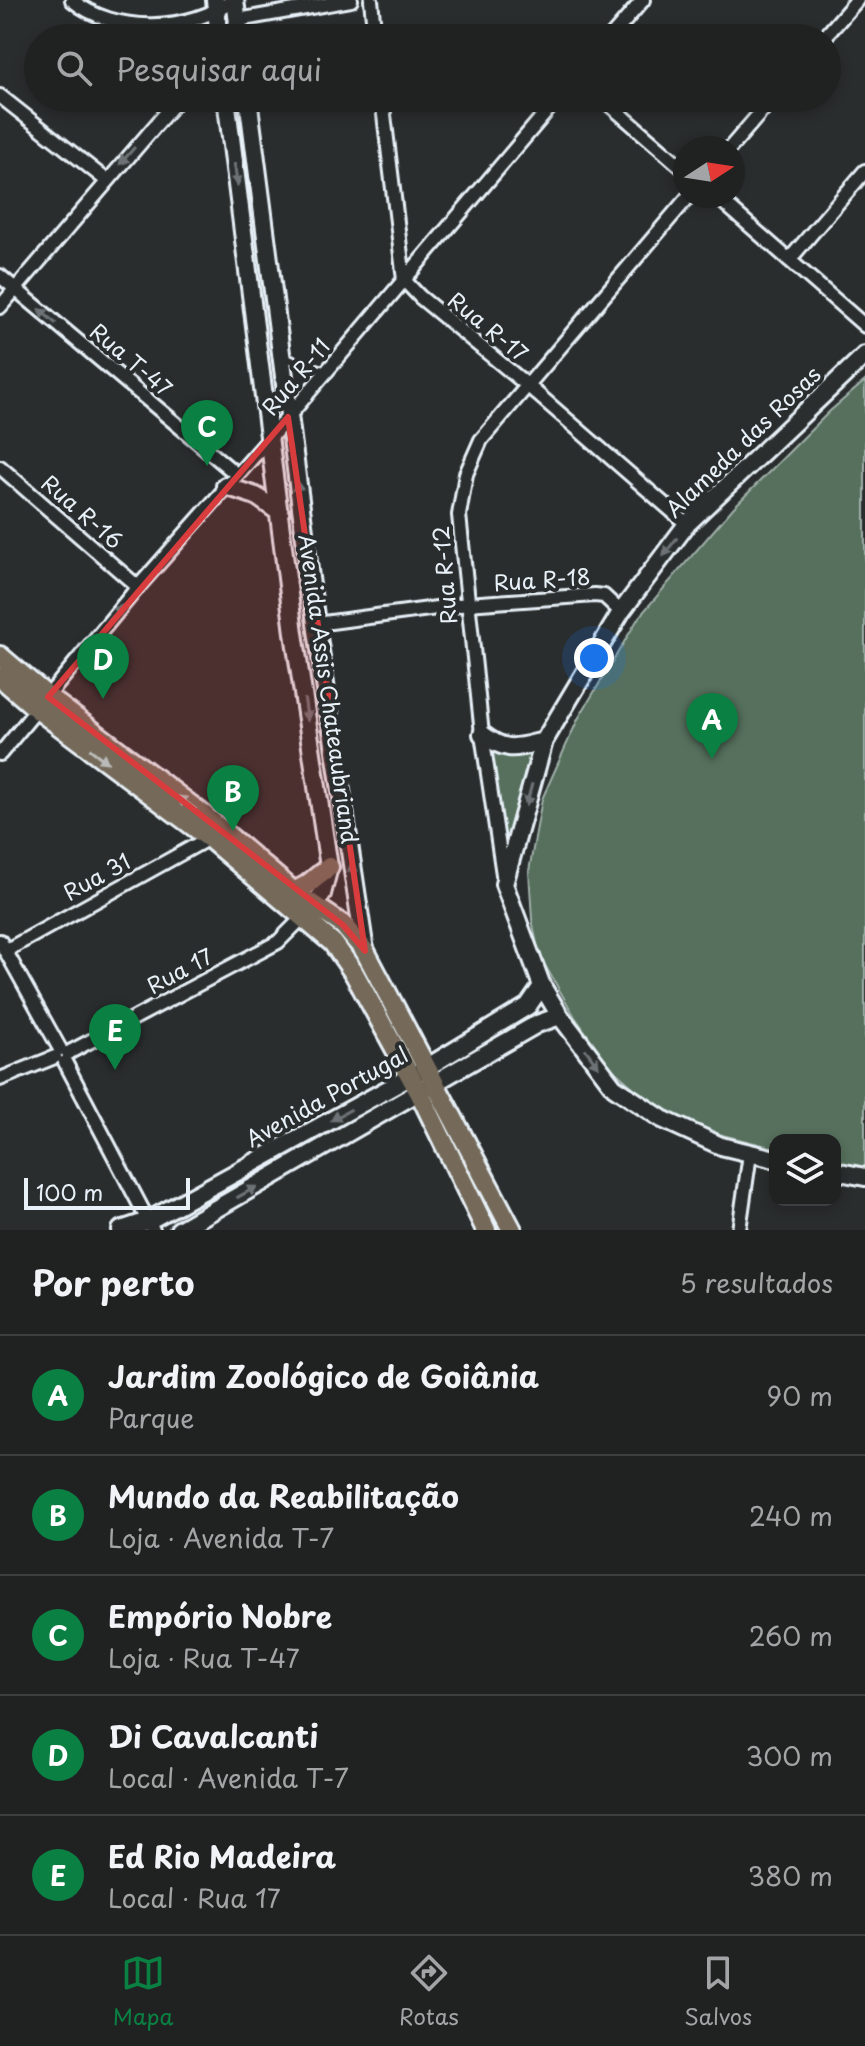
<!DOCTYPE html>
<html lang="pt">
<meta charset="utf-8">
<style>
:root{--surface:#202222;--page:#2d2f2f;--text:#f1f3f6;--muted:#a2a4a5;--line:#3d3f40;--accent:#0b8043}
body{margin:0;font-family:"Playpen Sans",sans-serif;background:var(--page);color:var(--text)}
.controls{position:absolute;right:24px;bottom:24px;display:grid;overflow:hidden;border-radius:16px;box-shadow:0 4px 12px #0003}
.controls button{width:72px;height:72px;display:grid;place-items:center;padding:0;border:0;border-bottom:2px solid var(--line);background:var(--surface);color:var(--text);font:40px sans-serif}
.compass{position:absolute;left:673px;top:136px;width:72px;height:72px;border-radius:50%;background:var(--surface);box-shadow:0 4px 12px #0003;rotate:78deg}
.scale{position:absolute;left:24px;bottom:20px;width:166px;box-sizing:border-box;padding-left:8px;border:4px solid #e8f1f8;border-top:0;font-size:22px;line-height:28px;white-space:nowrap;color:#e8f1f8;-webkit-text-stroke:6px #2a2d2e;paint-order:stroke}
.you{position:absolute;left:594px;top:658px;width:28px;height:28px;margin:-20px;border:6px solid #fff;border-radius:50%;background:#1a73e8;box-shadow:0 0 0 12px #1a73e833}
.badge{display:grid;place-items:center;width:52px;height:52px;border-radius:50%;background:var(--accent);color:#fff;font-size:26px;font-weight:700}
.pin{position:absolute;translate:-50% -66px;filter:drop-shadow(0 2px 4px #0008)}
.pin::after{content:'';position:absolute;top:42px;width:28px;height:24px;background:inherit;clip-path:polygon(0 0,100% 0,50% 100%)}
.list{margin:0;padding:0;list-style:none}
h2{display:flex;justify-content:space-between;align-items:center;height:104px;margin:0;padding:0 32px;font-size:34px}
h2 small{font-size:26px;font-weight:400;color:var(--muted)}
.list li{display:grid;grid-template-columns:52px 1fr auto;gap:24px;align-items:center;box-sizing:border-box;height:120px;padding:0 32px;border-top:2px solid var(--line)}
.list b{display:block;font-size:30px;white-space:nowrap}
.list p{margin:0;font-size:26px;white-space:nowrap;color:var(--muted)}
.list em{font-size:26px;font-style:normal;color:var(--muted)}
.icon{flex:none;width:44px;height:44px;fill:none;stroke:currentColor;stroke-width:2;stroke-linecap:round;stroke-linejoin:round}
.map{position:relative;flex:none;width:865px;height:1230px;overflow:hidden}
.search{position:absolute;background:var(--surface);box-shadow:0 4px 12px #0003;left:24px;right:24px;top:24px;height:88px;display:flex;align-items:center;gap:20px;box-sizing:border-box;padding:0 28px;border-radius:44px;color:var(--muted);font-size:30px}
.sheet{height:704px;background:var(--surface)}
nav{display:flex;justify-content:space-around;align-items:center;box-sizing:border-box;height:112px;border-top:2px solid var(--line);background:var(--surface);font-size:22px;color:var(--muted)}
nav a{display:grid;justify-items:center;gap:4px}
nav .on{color:var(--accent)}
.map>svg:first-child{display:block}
.green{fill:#57705d;stroke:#a0b0aa;stroke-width:2}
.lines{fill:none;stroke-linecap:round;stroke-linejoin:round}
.service-casing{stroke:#e8f1f8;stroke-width:12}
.minor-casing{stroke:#e8f1f8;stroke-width:18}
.secondary-casing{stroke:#e8f1f8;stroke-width:22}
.primary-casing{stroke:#e8f1f8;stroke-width:24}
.service{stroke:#2a2d2e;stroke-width:6}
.minor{stroke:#2a2d2e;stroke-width:12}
.secondary{stroke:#2a2d2e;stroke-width:16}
.primary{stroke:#746a5a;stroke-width:18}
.oneway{fill:#6c7275}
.oneway2{fill:#babbb9}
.marked{fill:#d83c3d;fill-opacity:0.2;stroke:#d83c3d;stroke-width:6;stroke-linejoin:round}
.labels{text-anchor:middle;stroke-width:8;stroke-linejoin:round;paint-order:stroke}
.street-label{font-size:22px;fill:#e8f1f8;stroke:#2a2d2e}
</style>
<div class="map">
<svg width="865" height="1230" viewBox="0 0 865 1230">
<rect width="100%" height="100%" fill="#2a2d2e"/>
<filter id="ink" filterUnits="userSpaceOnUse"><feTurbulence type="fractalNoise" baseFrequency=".0125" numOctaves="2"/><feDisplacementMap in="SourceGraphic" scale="16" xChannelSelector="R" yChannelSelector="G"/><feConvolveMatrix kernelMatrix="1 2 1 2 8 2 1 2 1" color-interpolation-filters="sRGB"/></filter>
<g filter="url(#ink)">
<path class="green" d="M 865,381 L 865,1168 L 835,1161 L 835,1140 L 775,1140 L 775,1148 L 690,1127 L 658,1109 L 611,1068 L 575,1017 L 539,955 L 532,919 L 529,871 L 542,799 L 578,719 L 639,617 L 733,508 L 830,411 Z
M 533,749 L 505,847 L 490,750 L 511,752 Z"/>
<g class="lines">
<g class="service-casing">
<path id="service" d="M 285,357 L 298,363 L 327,371"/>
</g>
<g class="minor-casing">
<path id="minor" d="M 72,0 C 114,35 190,32 233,0
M 371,0 L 375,38
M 227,38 L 238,20 L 351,0
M 610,38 L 643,0
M 824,38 L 857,0
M 0,96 L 106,180
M 382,98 L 404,280 L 420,297 L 527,385 L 687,524
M 602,98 L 685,170
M 730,148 L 773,98
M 716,196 L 865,326
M 789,260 L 865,171
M 0,276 L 236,474
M 0,307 L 179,98
M 0,467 L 138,587
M 316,624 L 467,604 L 595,595 L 604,596 L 621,612
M 0,754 L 138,587 L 271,437 L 558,98
M 504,881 L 482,734 L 459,515 L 466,474 L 481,440 L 689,196
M 0,941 L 60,1049
M 5,951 L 209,838
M 68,1053 L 278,942 L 304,916
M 65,1062 L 153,1230
M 0,1079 L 55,1057
M 739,1230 L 750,1154"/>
</g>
<g class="secondary-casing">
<path id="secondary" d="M 215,0 L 219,38
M 235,0 L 240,38
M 226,98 L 294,633 L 329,867 L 322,894 L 305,915
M 248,98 L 316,624 L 365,951
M 225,486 L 256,496 L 280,513
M 482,734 C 507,753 515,748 544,741
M 775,1159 L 721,1146 L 662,1119 L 614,1087 L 560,1016 L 542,986 L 504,884 L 544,741 L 621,612 L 687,524 L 865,355
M 835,1171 L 865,1177
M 121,1230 L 148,1221 L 426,1068 L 528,1006 L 542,986
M 179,1230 L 537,1024 L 560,1016"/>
</g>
<g class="primary-casing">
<path id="primary" d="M 0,656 L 48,697 L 205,816 L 294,892 L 343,925 L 365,951 L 512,1230
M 0,677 L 37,709 L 209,838 L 333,943 L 354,973 L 420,1094 L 486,1230
M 294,892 L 307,885 L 329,867"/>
</g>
<use href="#service" class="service"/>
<use href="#minor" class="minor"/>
<use href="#secondary" class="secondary"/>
<use href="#primary" class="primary"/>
</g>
<defs><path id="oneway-solid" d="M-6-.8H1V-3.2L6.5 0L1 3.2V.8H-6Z" transform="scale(2)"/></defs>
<g class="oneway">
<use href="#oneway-solid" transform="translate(127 156) rotate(131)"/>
<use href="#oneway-solid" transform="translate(236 175) rotate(82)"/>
<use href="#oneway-solid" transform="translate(47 316) rotate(-140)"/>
<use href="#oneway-solid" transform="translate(298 492) rotate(-98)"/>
<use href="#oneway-solid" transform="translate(670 547) rotate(127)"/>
<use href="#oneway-solid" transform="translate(115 614) rotate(-51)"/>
<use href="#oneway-solid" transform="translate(306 710) rotate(82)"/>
<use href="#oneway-solid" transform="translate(529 795) rotate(105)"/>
<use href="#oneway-solid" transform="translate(353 874) rotate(-98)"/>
<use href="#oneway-solid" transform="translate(592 1058) rotate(53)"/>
<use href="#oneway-solid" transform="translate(341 1115) rotate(151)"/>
<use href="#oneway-solid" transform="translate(247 1192) rotate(-29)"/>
</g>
<g class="oneway2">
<use href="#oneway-solid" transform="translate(99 756) rotate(37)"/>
<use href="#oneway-solid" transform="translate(187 803) rotate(-143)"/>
</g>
</g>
<path class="marked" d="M 288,417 L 365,951 L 343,925 L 48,697 Z"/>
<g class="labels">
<g class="street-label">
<text transform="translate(488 327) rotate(39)" y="8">Rua R-17</text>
<text transform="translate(131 360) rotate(40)" y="8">Rua T-47</text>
<text transform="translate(296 377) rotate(-50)" y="8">Rua R-11</text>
<text transform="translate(743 442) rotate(-44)" y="8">Alameda das Rosas</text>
<text transform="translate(82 512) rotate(41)" y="8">Rua R-16</text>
<text transform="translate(445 575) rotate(-95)" y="8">Rua R-12</text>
<text transform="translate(542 580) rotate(-4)" y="8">Rua R-18</text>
<text transform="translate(328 689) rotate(82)" y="8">Avenida Assis Chateaubriand</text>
<text transform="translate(97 877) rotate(-29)" y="8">Rua 31</text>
<text transform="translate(180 971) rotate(-28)" y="8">Rua 17</text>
<text transform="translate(327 1097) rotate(-29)" y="8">Avenida Portugal</text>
</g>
</g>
</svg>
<div class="controls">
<button><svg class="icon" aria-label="layers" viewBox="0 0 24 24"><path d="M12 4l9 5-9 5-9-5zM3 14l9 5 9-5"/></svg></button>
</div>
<svg class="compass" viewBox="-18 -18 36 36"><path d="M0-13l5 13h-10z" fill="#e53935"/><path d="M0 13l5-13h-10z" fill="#a2a4a5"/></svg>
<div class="scale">100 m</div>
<div class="you"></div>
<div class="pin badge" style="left:712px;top:759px">A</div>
<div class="pin badge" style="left:233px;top:831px">B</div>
<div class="pin badge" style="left:207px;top:466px">C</div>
<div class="pin badge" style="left:103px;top:699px">D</div>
<div class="pin badge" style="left:115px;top:1070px">E</div>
<div class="search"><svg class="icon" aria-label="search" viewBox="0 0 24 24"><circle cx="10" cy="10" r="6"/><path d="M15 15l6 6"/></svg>Pesquisar aqui</div>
</div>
<section class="sheet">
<h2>Por perto<small>5 resultados</small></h2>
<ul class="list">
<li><span class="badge">A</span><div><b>Jardim Zoológico de Goiânia</b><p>Parque</p></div><em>90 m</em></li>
<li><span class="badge">B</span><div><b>Mundo da Reabilitação</b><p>Loja · Avenida T-7</p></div><em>240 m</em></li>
<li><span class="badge">C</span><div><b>Empório Nobre</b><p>Loja · Rua T-47</p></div><em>260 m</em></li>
<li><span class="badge">D</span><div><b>Di Cavalcanti</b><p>Local · Avenida T-7</p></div><em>300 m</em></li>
<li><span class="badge">E</span><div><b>Ed Rio Madeira</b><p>Local · Rua 17</p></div><em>380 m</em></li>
</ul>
</section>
<nav>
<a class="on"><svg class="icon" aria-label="map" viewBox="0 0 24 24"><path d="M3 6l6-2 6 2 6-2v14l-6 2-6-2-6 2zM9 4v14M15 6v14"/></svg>Mapa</a>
<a><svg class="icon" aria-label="directions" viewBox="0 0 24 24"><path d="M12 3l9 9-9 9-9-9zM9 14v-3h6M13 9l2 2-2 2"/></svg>Rotas</a>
<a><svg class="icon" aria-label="saved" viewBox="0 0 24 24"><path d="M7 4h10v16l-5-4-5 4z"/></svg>Salvos</a>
</nav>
